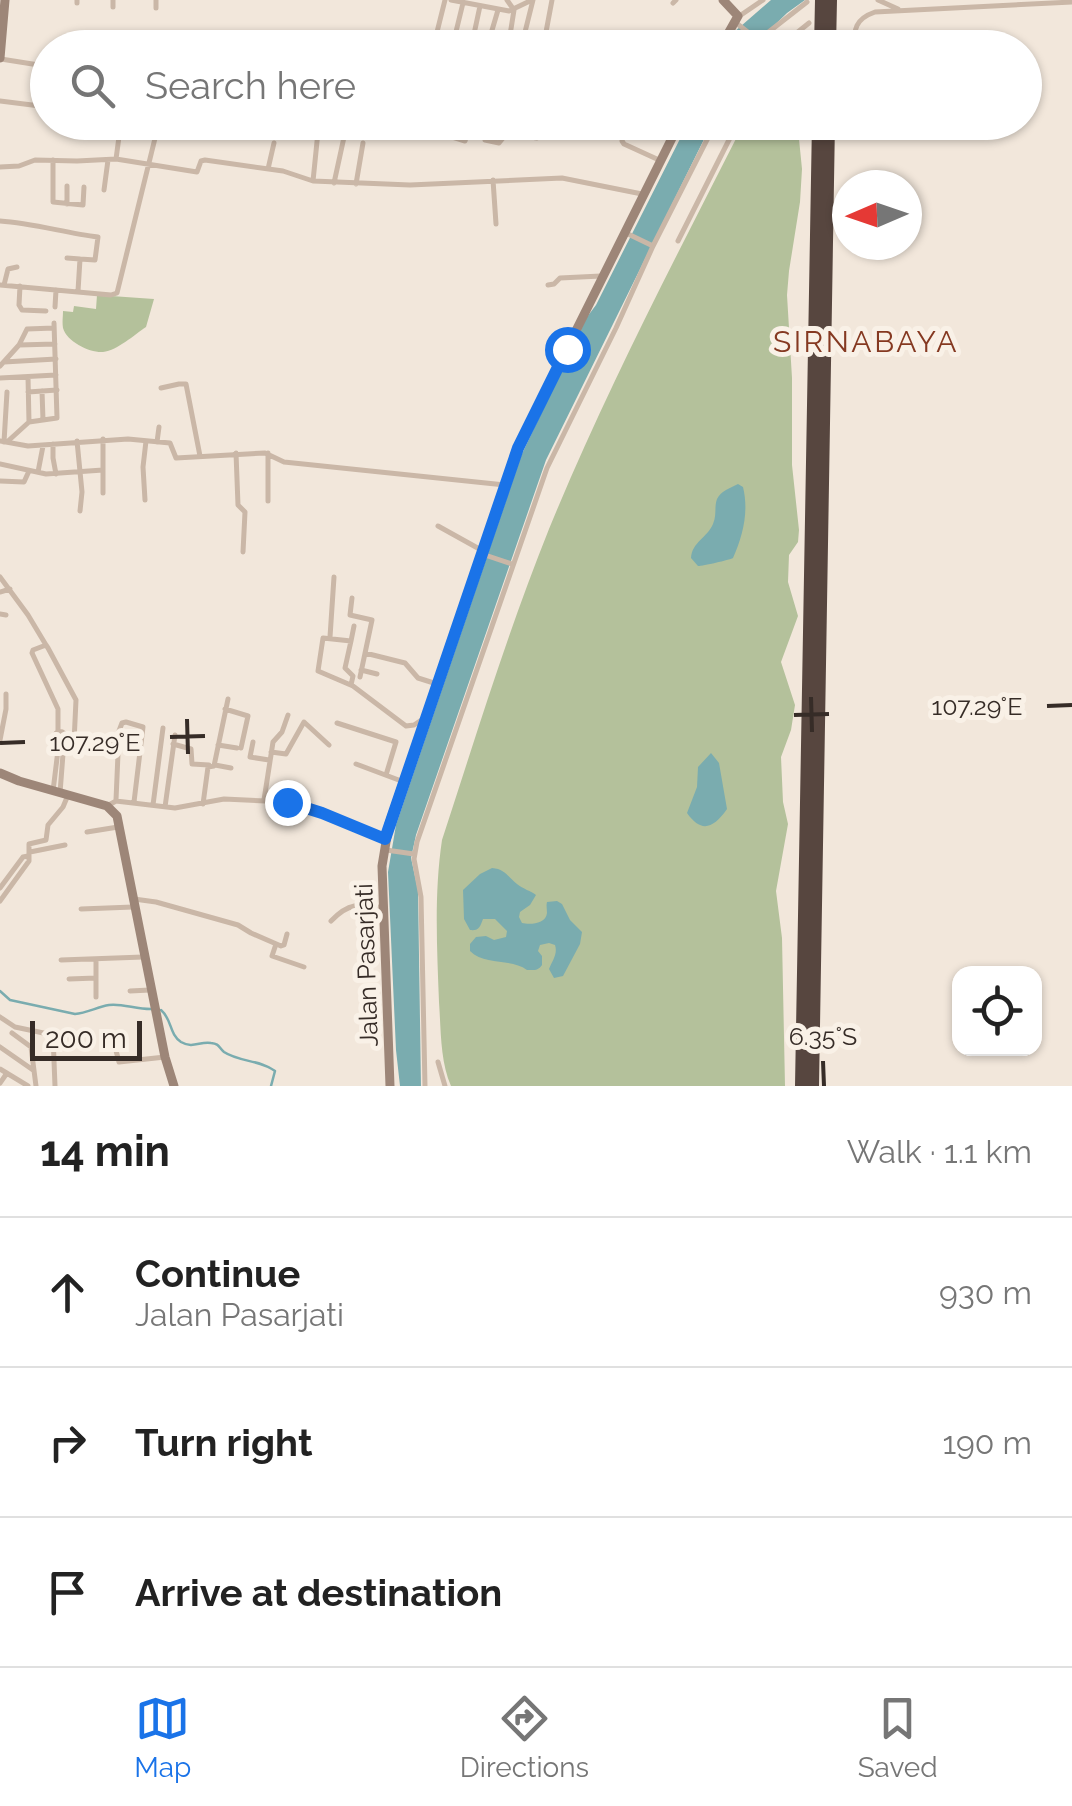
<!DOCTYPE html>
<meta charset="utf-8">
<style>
:root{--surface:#fff;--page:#f6f6f6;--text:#222;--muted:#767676;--line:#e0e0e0;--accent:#1a73e8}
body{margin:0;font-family:Raleway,sans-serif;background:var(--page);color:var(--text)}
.controls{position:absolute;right:30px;bottom:30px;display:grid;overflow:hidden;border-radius:20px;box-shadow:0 2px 8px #0004}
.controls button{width:90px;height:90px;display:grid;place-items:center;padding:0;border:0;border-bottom:2px solid var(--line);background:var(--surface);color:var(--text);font:50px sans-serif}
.compass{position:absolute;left:832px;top:170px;width:90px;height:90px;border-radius:50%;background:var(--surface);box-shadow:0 2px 8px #0004;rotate:268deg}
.scale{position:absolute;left:30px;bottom:25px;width:112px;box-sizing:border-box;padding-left:10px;border:5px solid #362c27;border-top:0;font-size:28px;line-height:35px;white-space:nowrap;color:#362c27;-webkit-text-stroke:8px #f9f1e7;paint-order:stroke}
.stop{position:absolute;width:30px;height:30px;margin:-22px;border:8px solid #1a73e8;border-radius:50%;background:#fff}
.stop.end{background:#1a73e8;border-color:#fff;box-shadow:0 2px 10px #0008}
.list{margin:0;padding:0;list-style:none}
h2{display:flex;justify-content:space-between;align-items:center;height:130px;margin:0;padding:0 40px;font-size:42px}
h2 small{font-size:32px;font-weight:400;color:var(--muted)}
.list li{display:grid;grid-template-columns:65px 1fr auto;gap:30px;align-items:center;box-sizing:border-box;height:150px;padding:0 40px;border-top:2px solid var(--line)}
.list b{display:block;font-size:38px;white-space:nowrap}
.list p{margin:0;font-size:32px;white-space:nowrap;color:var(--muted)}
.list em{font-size:32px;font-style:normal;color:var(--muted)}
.icon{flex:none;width:55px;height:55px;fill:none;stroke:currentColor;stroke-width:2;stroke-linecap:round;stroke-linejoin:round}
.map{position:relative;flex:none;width:1072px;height:1086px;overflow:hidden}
.search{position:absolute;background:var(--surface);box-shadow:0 2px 8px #0004;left:30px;right:30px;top:30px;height:110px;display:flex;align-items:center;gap:25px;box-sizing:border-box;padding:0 35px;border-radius:55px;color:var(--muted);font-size:38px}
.sheet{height:580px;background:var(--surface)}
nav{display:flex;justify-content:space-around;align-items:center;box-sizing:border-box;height:140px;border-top:2px solid var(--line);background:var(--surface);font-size:28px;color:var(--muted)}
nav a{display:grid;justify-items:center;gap:5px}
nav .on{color:var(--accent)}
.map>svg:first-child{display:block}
.green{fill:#b4c19b}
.water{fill:#7aacaf}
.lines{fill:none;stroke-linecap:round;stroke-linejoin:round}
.stream{stroke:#7aacaf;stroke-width:2.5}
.street{stroke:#cab7a7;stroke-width:5}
.secondary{stroke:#9d8678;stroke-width:9}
.highway{stroke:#57463f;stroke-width:12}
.route{stroke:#1a73e8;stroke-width:12}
.ticks{fill:none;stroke:#362c27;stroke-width:4}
.labels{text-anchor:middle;stroke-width:10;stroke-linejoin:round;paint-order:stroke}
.street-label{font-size:25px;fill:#362c27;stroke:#f9f1e7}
.quarter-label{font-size:30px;letter-spacing:2.5px;fill:#853921;stroke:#f9f1e7}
.ticks-label{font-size:25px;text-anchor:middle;fill:#362c27;stroke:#f9f1e7;stroke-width:10;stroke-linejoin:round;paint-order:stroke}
</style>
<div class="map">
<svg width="1072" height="1086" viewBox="0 0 1072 1086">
<rect width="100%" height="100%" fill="#f2e7db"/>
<path class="green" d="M 744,123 L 773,123 L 791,128 L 799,139 L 802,169 L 800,202 L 789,271 L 787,295 L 792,378 L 792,465 L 799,530 L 798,542 L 789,555 L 788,582 L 798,616 L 781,662 L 795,705 L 791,730 L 781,757 L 783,802 L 788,824 L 776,891 L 782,938 L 785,1086 L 451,1086 C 440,1061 441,1029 439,1002 C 437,949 434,893 442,840 C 476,736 508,631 549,529 C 606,390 676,257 744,123 Z
M 97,295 L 154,299 L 146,327 C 134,335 118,350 103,352 C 90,353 67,342 63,328 C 62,322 63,317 63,311 L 73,312 L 74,306 L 96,309 Z"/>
<path class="water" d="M 771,0 L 805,0 L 787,13 L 752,47 L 726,48 L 733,33 Z
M 688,123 L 712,123 L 546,460 L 416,835 L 411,858 L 418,890 L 421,1086 L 400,1086 L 396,1050 L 388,872 L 396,825 L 521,456 L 587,317 L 596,305 Z
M 738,484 L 743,487 C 749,511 743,536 733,558 C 729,560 703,566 698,566 L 691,558 C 692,542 707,538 713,524 C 717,515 714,507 717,499 C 721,491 730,488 738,484 Z
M 711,753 L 719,763 L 727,809 C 713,829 701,833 687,813 L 697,787 L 698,767 Z
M 492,868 C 505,869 507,876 517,884 C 523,889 531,891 536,895 L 530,905 L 520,912 L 519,917 L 522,923 C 530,925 546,924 547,913 C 547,909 546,906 547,902 L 557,901 L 562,904 L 570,920 L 582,932 L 580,944 L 563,976 L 554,978 L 549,969 C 552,961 558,954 555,945 L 549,943 L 540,945 L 538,951 L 542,956 L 542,965 C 538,971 534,970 527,970 C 511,958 485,966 470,951 L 470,944 L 476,937 L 486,936 L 494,940 L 506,937 L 507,931 L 495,919 L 483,919 C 480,927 479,931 470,930 L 464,919 L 463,890 L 480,874 Z"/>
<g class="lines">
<path class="stream" d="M 0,991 L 10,1000 L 75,1014 C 87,1013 97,1007 109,1005 C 122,1003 138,1010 153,1009
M 161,1010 C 172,1019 169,1034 181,1042 C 193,1049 200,1041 211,1043 C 220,1044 218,1047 224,1052 C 239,1062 261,1060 275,1071 L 271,1086"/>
<path class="street" d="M 451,0 L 509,11 L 532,0
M 507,0 L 514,10 L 510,35
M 878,0 L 898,9
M 77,3 L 77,0
M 673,3 L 676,0
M 113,7 L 113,0
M 156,8 L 156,0
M 498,10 L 490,37 L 494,42 L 525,32 L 533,0
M 738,17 L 763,0
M 735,22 L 768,48
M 433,48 L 445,0
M 452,48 L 463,3
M 471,48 L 480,6
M 516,48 L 544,41 L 558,43 L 560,48
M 543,48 L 552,0
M 579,48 L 584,45 L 593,48
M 756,48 L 766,34 L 807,2
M 778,48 L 809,23
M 854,48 C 854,29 855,19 875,12 L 1072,2
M 1,59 L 45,66
M 0,101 L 48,107
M 41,107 L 47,58
M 235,122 L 234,135 L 245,137
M 244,122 L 318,134
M 417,122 L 417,129 L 432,134 L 435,122
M 452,122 L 449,136 L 465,141 L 471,122
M 489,122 L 485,140 L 499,143 L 503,138 L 507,122
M 526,122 L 524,136 L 537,138 L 541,134 L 543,122
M 61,125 L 62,122
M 623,135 L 622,141 L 624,144 L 659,160
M 116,159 L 121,122
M 53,160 L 53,202 L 83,205 L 84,187
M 0,167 L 19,166 L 35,160 L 77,161 L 116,159 L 197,172 L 201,161 L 205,160 L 283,171 L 313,181 L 410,185 L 562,178 L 642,194
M 268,169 L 274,143
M 493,180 L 496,224
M 313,181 L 319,122
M 334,183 L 346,128
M 356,184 L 363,143
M 104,190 L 108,160
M 67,204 L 67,186
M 0,221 C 33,223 65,233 98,237 L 95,260 L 80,259 L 78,291
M 626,233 L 653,246
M 678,241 L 738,122
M 67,258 L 80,259
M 0,285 L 111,295 L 117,293 L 159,122
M 4,285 L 8,269 L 17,267
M 548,285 L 554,284 L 560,278 L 601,276
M 20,286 L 19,305 L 22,310 L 46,311
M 55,307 L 56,290
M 19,345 L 27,329 L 54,328
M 4,362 L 56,359
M 0,366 L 19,345 L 55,344
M 28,377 L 29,422
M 0,378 L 56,375
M 161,388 L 179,384 L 186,384 L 200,456
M 42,391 L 43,420
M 28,392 L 57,390
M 0,441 L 28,446 L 128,439 L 170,443 L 176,458 L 265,453 L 284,462 L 505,485
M 77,441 L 82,492 L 80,511
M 4,442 L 7,392
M 7,442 L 29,422 L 57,418 L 54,323
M 157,442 L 159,427
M 53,444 L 53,458 L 56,474
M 236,453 L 238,505 L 245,512 L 243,552
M 268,453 L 268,501
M 0,464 L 46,474 L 103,470
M 38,472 L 43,446
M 0,481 L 24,482 L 29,471
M 103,493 L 103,439
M 145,500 L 143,467 L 146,441
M 438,526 L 483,551
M 482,554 L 512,564
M 0,577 L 28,615 L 46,645
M 0,592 L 10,589
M 352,598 L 350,615 L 372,620 L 360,677
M 0,614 L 6,615
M 354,626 L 351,641 L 323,638 L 318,671 L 353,686 L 406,726 L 414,725 L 423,719
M 330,637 L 334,577
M 365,653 L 405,663 L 418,678 L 437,684
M 361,670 L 377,674
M 351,685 L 353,676 L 345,668 L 351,641
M 225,709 L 248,716 L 241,748
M 337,723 L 396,742 L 386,775
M54.5 737a5.5 5.5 0 1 1 11 0a5.5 5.5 0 1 1-11 0Z
M 58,732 L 58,709 L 32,653 L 33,650 L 46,645 L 48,648 L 76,700 L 74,742 L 65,751
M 0,740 L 6,709 L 6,694
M 253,742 L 250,757 L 269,760
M 90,743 L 118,741
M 173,744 L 191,749 L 192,764 L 209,765
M 218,745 L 237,748
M 271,752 L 286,754 L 304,722 L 329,745
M 356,764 L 404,782
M 215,765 L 231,768
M 53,791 L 59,742
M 60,793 L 64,741
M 116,800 L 119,731 L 122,723 L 126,722 L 143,727 L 134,802
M 264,800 L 273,742 L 282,732 L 288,715
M 203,804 L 208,767 L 214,766 L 228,699
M 153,805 L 163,728
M 107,806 L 116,801 L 175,808 L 224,799 L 287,802 L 323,813 L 384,839
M 165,807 L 175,735
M 87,832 L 118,827
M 386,850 L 414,854
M 30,852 L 65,845
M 0,888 L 23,857 L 28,856
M 134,899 L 156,902 L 238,925 L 251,933 L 281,946 L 284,945 L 287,934
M 0,901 L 29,861 L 29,844 L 46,840 L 48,825 L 63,807 L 68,795
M 81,909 L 133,907
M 331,921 C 349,902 359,904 384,908
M 276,944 L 272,956 L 304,967
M 96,959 L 96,997
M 61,960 L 143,957
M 69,979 L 96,978
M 130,991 L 150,990
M 0,1017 L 15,1027 L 53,1035 L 55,1086
M 12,1033 L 31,1047 L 36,1086
M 114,1043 L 119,1062 L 165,1057
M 0,1047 L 33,1070
M 438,1062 L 445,1086
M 0,1069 L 28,1086
M 0,1083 L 7,1073
M 425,1086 L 421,897 L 414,859 L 417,842 L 547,468 L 616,328 L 653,246 L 716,122"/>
<path class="secondary" d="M 720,48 L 738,16 L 723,0
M 0,58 L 5,0
M 0,773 L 19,781 L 107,806 L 117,816 L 165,1057 L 174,1086
M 390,1086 L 382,866 L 389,824 L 522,439 L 680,122"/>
<path class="highway" d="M 820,48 L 821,0
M 830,48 L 831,0
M 801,1086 L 818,122
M 813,1086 L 829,122"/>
</g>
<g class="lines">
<path class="route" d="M 287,802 L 322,813 L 385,839 L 518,448 L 567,349"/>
</g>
<path class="ticks" d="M 811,697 L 812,732M 1047,706 L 1072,705M 794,715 L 829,714M 187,719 L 188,754M 170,737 L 205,736M 0,743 L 25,742M 823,1061 L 824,1086"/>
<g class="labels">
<g class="street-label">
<text transform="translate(366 965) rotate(-92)" y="9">Jalan Pasarjati</text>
</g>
<g class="quarter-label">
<text x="866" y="352">SIRNABAYA</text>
</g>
</g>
<g class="ticks-label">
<text x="977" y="715">107.29°E</text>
<text x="95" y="751">107.29°E</text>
<text x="823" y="1045">6.35°S</text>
</g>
</svg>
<div class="controls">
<button><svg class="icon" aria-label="locate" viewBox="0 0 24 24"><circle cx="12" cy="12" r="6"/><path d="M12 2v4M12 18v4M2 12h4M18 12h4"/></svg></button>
</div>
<svg class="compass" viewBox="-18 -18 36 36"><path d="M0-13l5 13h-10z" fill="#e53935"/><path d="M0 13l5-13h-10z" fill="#767676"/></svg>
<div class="scale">200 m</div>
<div class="stop" style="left:567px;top:349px"></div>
<div class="stop end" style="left:287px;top:802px"></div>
<div class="search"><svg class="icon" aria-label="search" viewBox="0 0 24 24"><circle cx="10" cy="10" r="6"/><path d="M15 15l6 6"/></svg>Search here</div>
</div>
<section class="sheet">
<h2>14 min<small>Walk · 1.1 km</small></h2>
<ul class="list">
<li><svg class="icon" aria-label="ahead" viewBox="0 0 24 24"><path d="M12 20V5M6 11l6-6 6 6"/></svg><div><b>Continue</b><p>Jalan Pasarjati</p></div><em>930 m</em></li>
<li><svg class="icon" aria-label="right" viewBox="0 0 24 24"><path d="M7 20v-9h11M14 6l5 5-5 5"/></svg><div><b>Turn right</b></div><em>190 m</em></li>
<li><svg class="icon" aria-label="arrive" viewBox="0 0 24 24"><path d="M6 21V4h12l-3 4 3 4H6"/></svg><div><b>Arrive at destination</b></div></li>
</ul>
</section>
<nav>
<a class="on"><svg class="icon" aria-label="map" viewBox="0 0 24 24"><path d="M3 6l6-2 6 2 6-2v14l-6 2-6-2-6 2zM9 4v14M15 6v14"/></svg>Map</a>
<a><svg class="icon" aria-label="directions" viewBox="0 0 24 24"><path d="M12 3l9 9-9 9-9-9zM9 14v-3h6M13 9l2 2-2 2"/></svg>Directions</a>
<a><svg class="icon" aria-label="saved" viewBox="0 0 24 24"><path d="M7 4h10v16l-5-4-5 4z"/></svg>Saved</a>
</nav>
